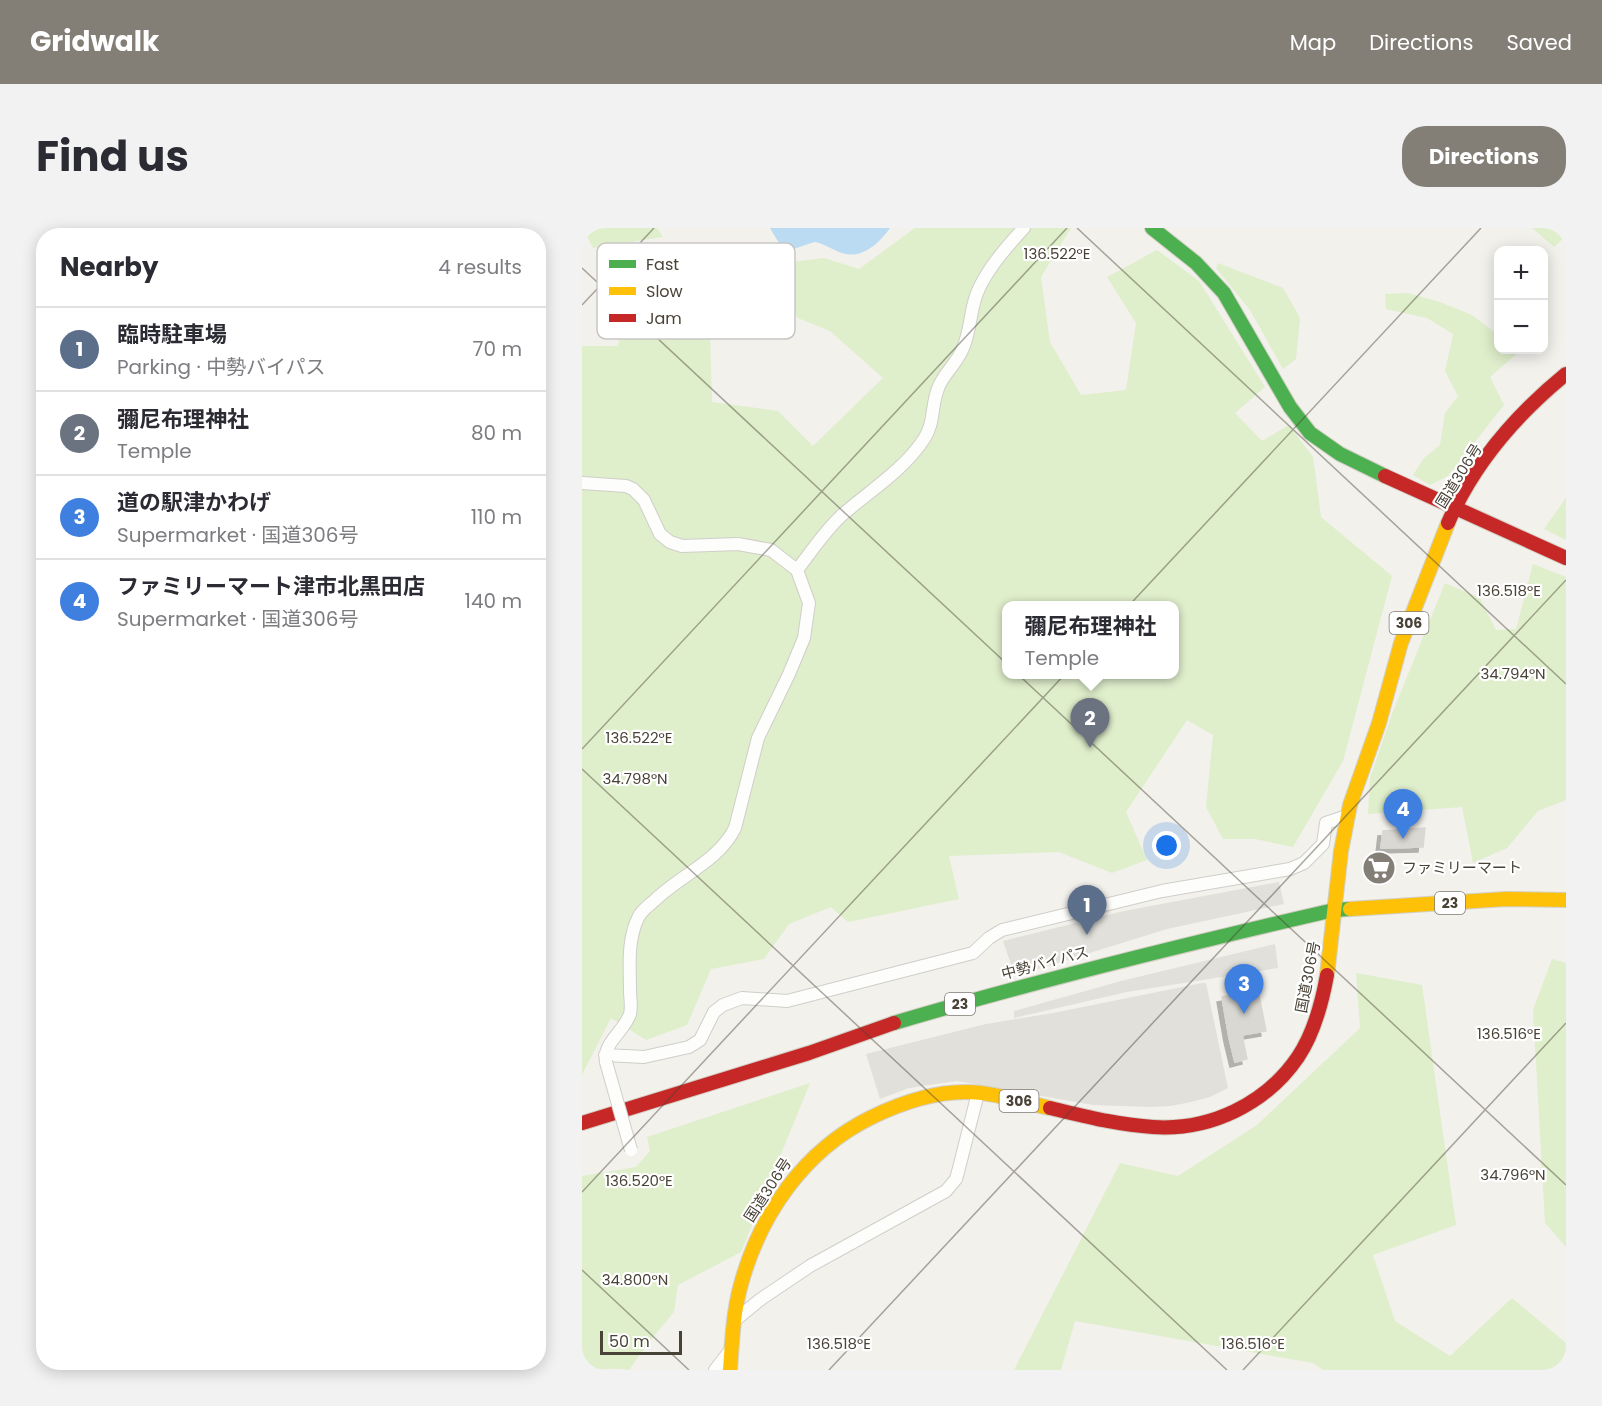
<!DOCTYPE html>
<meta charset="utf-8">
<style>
:root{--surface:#fff;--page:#f2f2f3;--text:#2b2b33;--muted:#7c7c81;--line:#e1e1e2;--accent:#847f76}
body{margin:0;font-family:Poppins,"Noto Sans JP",sans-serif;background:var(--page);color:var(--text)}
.controls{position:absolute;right:18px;top:18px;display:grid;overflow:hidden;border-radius:12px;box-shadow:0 3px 15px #0003}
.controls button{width:54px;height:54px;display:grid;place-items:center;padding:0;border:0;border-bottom:2px solid var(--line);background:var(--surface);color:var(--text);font:30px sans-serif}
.scale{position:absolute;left:18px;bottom:15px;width:82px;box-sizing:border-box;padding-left:6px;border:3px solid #494237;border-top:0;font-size:16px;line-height:21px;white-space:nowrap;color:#494237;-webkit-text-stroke:4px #fff;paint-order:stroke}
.you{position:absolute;left:585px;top:618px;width:21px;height:21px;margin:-15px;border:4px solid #fff;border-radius:50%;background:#1a73e8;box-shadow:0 0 0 9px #1a73e833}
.badge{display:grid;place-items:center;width:39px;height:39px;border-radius:50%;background:var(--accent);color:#fff;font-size:20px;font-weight:700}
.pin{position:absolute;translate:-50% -50px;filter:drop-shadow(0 2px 3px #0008)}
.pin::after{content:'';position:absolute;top:32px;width:21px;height:18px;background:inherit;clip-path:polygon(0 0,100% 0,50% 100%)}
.popup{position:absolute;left:420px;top:373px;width:177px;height:78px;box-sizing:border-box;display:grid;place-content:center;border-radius:12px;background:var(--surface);filter:drop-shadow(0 2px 4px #0005);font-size:20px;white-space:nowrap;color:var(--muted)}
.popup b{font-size:22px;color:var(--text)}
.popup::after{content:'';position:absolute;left:50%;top:100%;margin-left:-12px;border:12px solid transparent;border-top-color:var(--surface)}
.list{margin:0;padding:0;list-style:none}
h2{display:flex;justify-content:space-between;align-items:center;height:78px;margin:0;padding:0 24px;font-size:26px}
h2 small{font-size:20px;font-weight:400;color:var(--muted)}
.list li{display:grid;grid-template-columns:39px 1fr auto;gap:18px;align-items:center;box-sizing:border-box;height:84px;padding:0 24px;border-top:2px solid var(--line)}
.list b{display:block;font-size:22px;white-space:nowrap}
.list p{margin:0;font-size:20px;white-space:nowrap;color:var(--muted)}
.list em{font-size:20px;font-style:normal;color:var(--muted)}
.map{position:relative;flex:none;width:984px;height:1142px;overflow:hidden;border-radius:24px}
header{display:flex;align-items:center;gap:36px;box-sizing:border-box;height:84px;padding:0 30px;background:var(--accent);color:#fff}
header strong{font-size:28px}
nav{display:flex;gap:33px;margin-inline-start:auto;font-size:21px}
.intro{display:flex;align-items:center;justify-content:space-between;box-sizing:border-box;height:144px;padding:0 36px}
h1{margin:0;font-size:42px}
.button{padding:15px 27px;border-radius:24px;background:var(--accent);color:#fff;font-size:21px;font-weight:700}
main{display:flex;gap:36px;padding:0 36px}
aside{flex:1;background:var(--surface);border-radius:24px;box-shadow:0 3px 15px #0003}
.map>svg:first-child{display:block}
.green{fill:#dfeecb;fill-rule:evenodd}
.parking{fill:#e1e0db}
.water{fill:#bbdbf2}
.building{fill:#dad8d2;stroke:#dad8d1;stroke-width:1.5;filter:url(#shadow)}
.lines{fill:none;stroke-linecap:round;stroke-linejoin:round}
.street-casing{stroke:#d0cec9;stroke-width:14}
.fast-casing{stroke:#d2cec3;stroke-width:16}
.slow-casing{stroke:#d2cec3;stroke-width:16}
.jam-casing{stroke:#d2cec3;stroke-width:16}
.street{stroke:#fdfdfc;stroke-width:12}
.fast{stroke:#4caf50;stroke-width:14}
.slow{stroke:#ffc107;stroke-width:14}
.jam{stroke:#c62828;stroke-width:14}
.street-bridge-casing{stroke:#d0cec9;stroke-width:14;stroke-linecap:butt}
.street-bridge{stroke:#fdfdfc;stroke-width:12}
.ticks{fill:none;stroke:#494237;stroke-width:1.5;stroke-opacity:0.45}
.labels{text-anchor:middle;stroke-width:4.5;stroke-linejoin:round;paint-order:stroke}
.shield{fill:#fff;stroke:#807b73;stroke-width:1.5}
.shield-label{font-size:14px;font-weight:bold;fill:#494237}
.street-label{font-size:15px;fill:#494237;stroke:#fff}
.poi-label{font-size:15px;fill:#494237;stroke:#fff;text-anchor:start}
.key{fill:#fff;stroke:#c8c6c3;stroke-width:1.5}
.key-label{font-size:16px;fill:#494237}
.ticks-label{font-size:15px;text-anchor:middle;fill:#494237;stroke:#fff;stroke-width:4.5;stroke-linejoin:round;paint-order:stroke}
</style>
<header>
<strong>Gridwalk</strong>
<nav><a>Map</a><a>Directions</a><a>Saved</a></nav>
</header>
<div class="intro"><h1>Find us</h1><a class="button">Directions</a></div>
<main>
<aside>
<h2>Nearby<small>4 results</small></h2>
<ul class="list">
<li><span class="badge" style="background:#5c6f8a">1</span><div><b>臨時駐車場</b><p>Parking · 中勢バイパス</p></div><em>70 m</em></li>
<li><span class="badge" style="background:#6b7280">2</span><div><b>彌尼布理神社</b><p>Temple</p></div><em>80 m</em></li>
<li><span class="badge" style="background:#3f7fe0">3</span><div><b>道の駅津かわげ</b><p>Supermarket · 国道306号</p></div><em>110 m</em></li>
<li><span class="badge" style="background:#3f7fe0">4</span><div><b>ファミリーマート津市北黒田店</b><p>Supermarket · 国道306号</p></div><em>140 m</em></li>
</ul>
</aside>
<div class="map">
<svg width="984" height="1142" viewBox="0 0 984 1142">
<defs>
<filter id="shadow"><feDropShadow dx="-5" dy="5" stdDeviation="0" flood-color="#0004"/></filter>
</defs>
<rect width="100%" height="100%" fill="#f2f1ec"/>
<path class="green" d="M 1,0 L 75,0 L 81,9 L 11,20 Z
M 333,0 L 489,0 L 459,49 L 468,114 L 499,167 L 544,162 L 554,95 L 525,49 L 575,22 L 617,53 L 683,159 L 653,185 L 680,213 L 707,197 L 731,229 L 739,289 L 810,348 L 761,533 L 711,619 L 673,611 L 641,611 L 624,579 L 631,507 L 605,492 L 544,584 L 565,632 L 530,645 L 477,624 L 367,628 L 377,671 L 266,694 L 249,679 L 207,696 L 182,731 L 129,741 L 105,797 L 64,812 L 29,790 L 0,847 L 0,118 L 36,118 L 38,105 L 118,94 L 128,106 L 130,174 L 196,183 L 231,218 L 301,150 L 248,103 L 216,90 L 201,76 L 202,47 L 210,34 L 242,30 L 277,41 ZM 424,378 L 592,378 L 592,446 L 424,446 Z
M 950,0 L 984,0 L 984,8 L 972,19 Z
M 636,35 L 701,60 L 718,90 L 714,131 L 701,141 L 668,82 L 634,40 Z
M 825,65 L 855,73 L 890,87 L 916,107 L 916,122 L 935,122 L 938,123 L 908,149 L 922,177 L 866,248 L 848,257 L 831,247 L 842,230 L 858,217 L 863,185 L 876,168 L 863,143 L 871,106 L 845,90 L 804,81 L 803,66 Z
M 984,270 L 984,312 L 962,301 Z
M 951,336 L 984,349 L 984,572 L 956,583 L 925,620 L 891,635 L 880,579 L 786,586 L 788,550 L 810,486 L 863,355 L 898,370 L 914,402 L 934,401 Z
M 970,731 L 984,735 L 984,1019 L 963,995 L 951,782 Z
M 774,745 L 840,757 L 874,997 L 791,1027 L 813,1093 L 868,1128 L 930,1070 L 984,1115 L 984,1142 L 741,1142 L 731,1135 L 493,1093 L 479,1142 L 432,1142 L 538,935 L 596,948 L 675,897 L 778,800 Z
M 228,855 L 159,1024 L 96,1057 L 92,1084 L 67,1114 L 47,1142 C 32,1139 16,1142 0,1142 L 0,948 L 54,939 L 68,923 L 65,909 Z"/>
<path class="parking" d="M 697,654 L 702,676 L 585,701 L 433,748 L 421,713 L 542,683 Z
M 693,716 L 696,740 L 545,764 L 432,790 L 432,783 L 539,753 Z
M 620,755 L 624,755 L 646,860 L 628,869 L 609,874 L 589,878 L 569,879 L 511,877 L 375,853 L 327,860 L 298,871 L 284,826 L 404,796 L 471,785 Z"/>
<path class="water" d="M 188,0 L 308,0 C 299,13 282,30 264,26 C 253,24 244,16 233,14 C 206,22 204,29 188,0 Z"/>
<path class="building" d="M 843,600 L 841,619 L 799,620 L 801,603 Z
M 659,765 L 659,770 L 677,767 L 684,803 L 660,807 L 665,831 L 653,834 L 647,809 L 640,769 Z"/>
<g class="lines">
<g class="street-casing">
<path id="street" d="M 0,255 L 44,258 L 51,261 L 62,272 L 78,306 L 88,314 L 100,318 L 156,316 L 189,322 L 215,342 L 227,375 L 222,410 L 207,446 L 176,510 L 153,600 C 136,634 98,647 72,673 C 66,678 59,683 56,690 C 45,713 48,738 48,763 C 48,770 50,779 48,786 C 42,804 21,814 24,834
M 215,342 C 229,324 242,304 259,288 C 287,263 321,243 342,211 C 353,195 349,175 357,158 C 363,144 376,134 381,120 C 388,104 388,87 393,71 C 400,47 425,18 442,0
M 23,827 L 62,829 L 107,819 L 118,812 L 132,784 L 141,777 L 160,770 L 205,773 L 391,725 L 407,710 L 420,702 L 580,663 L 708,641 L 722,635 L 741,616 L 744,595 L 765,588
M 152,1093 L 179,1071 L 228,1038 L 364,963 L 374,951 L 376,944 L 396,865
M 133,1142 L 147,1124"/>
</g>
<g class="fast-casing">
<path id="fast" d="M 570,0 L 614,35 L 642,65 L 708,179 L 728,205 L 758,226 L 803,248
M 312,795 C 457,752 604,716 752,682 L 768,681"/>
</g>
<g class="slow-casing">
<path id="slow" d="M 768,681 L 924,671 L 984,672
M 745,747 L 759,623 L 768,577 L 797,495 L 819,415 L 866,295
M 148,1142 C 150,1115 151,1087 158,1060 C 177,987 222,922 290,889 C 319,875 350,864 383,864 C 411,864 440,874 468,880"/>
</g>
<g class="jam-casing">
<path id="jam" d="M 803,248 L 984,330
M 866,295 C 891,237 935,186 984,146
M 468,880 C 502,888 536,897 571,899 C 628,903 684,876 716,829 C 732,805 740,775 745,747
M 0,895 L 227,825 L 312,795"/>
</g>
<use href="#street" class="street"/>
<use href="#fast" class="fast"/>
<use href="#slow" class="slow"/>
<use href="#jam" class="jam"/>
<g class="street-bridge-casing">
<path id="street-bridge" d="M 24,834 L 49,922"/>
</g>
<use href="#street-bridge" class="street-bridge"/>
</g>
<path class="ticks" d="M 495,0 L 984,456M 0,40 L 984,957M 0,77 L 72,0M 0,521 L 485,0M 0,541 L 645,1142M 0,964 L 899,0M 0,1042 L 107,1142M 247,1142 L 984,352M 661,1142 L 984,795"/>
<defs>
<g id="supermarket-disc" transform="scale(1.725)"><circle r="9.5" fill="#847f76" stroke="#fff"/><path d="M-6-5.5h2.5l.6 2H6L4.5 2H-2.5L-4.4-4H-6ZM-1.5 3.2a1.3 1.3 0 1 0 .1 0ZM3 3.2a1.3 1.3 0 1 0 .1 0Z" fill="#fff"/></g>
</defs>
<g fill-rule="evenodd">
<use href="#supermarket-disc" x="797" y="640"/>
</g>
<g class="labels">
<g class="shield">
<rect x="807.5" y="384" width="39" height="22" rx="4.5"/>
<rect x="853" y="664" width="30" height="22" rx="4.5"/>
<rect x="363" y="765" width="30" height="22" rx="4.5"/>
<rect x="417.5" y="862" width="39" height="22" rx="4.5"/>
</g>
<g class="shield-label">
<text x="827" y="400">306</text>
<text x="868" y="680">23</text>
<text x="378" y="781">23</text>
<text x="437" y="878">306</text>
</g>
<g class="street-label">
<text transform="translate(877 248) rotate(-58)" y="5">国道306号</text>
<text transform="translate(463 735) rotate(-15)" y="5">中勢バイパス</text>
<text transform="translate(726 749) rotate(-79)" y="5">国道306号</text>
<text transform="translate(186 962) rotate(-57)" y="5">国道306号</text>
</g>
<g class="poi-label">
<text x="820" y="645">ファミリーマート</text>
</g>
</g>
<rect x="15" y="15" width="198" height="96" rx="9" class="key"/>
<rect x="27" y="32" width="27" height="8" fill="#4caf50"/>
<rect x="27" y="59" width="27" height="8" fill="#ffc107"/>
<rect x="27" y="86" width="27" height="8" fill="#c62828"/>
<g class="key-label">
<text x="64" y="42">Fast</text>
<text x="64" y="69">Slow</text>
<text x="64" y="96">Jam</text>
</g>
<g class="ticks-label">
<text x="475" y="31">136.522°E</text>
<text x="927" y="368">136.518°E</text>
<text x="931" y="451">34.794°N</text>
<text x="57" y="515">136.522°E</text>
<text x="53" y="556">34.798°N</text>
<text x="927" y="811">136.516°E</text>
<text x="931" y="952">34.796°N</text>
<text x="57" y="958">136.520°E</text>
<text x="53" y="1057">34.800°N</text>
<text x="257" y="1121">136.518°E</text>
<text x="671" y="1121">136.516°E</text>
</g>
</svg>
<div class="controls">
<button>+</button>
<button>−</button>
</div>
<div class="scale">50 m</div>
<div class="you"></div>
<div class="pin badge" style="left:505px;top:707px;background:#5c6f8a">1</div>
<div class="pin badge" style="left:508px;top:520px;background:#6b7280">2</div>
<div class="popup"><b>彌尼布理神社</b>Temple</div>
<div class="pin badge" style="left:662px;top:786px;background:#3f7fe0">3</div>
<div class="pin badge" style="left:821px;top:611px;background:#3f7fe0">4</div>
</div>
</main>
